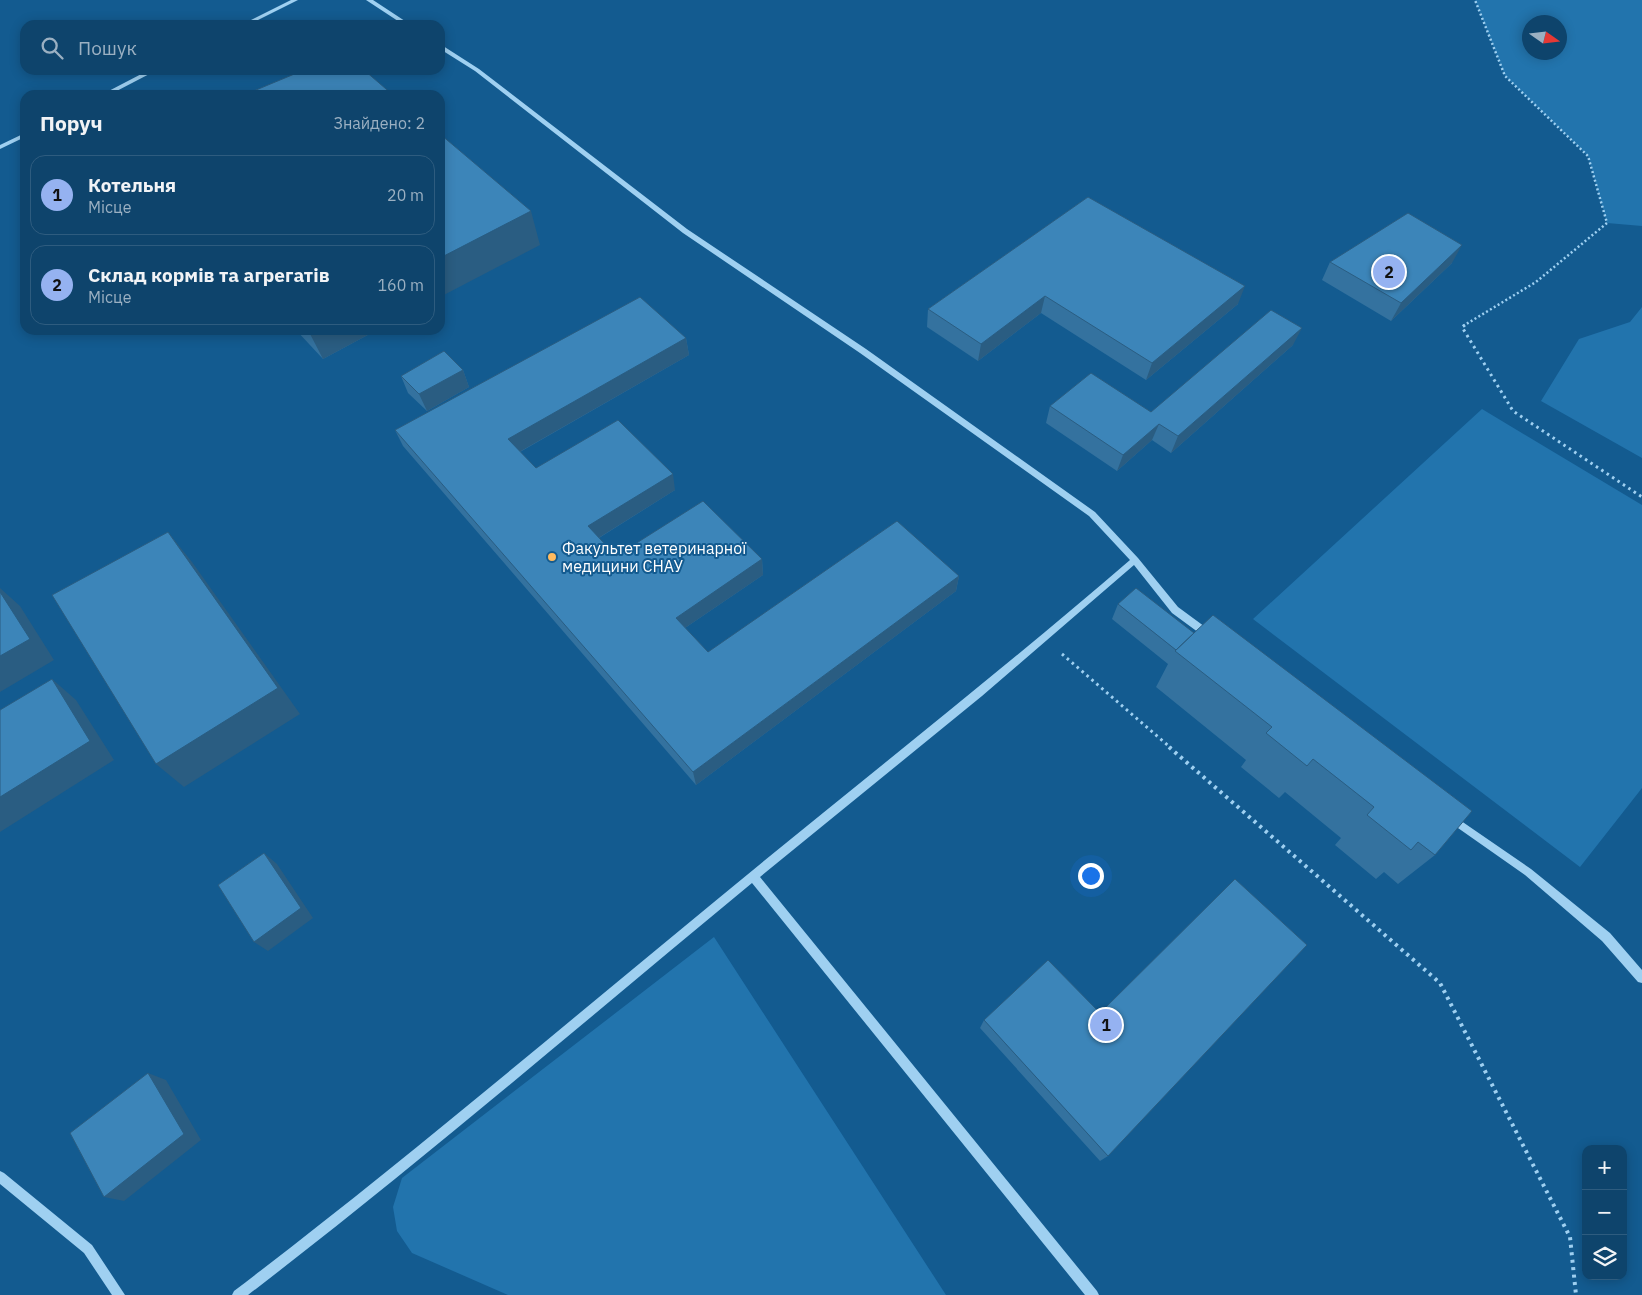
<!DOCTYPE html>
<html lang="uk">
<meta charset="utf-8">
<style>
:root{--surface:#0e446c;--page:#1c4e74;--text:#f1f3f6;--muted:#9bb0c2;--line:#2e5c7f;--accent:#95b2f1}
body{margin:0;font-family:"IBM Plex Sans",sans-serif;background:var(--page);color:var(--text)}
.controls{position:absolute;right:15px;bottom:15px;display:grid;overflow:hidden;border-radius:10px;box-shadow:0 2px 12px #0003}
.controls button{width:45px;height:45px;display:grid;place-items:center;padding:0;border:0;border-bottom:1px solid var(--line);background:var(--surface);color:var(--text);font:25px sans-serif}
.compass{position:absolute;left:1522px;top:15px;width:45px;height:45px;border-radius:50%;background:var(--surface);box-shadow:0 2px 12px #0003;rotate:104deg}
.you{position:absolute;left:1090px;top:875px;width:18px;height:18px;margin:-12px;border:4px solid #fff;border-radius:50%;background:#1a73e8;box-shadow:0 0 0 8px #1a73e833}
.badge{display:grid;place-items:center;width:32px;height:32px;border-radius:50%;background:var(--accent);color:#111;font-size:16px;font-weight:700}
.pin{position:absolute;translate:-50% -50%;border:2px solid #fff;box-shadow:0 1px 5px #0006}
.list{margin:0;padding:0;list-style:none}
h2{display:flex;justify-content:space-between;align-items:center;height:65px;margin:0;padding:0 20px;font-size:21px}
h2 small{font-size:16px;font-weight:400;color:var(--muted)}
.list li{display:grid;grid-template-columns:32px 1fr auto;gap:15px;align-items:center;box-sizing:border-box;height:80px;margin:0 10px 10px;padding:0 10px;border:1px solid var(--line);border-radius:15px}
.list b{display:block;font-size:19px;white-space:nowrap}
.list p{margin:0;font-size:16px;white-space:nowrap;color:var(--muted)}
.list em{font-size:16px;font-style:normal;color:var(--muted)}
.icon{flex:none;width:28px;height:28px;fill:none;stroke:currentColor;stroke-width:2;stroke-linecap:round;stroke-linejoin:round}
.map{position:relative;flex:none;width:1642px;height:1295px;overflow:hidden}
.search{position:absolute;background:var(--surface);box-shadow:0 2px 12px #0003;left:20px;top:20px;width:425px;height:55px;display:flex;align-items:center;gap:12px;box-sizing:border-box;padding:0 18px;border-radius:15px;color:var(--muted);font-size:19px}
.panel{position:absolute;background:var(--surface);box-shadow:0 2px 12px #0003;left:20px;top:90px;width:425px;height:245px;border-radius:15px}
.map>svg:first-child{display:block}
.green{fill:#2274ad;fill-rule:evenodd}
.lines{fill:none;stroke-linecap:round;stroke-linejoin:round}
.path-far2{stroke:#9fd0f1;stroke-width:2.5;stroke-dasharray:2 2.5;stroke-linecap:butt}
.path-far1{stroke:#9fd0f1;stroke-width:3;stroke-dasharray:2.5 4;stroke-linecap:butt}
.path{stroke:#9fd0f1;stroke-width:4;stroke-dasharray:3 4.5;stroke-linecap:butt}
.minor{fill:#9fd0f1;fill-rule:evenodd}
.wall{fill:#34729f}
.shaded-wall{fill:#2a5d82}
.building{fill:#3c85b9;stroke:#2a5d82}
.poi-dot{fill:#ffbb5f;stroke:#135b90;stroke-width:2}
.labels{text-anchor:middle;stroke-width:4;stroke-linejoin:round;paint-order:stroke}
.poi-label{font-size:16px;fill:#fff;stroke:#135b90;text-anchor:start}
</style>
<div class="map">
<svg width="1642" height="1295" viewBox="0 0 1642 1295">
<rect width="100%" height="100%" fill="#135b90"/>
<path class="green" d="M 1475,0 L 1642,0 L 1642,226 L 1607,223 L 1588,156 L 1505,76 ZM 1560,22 L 1560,52 L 1530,52 L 1530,22 Z
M 1642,307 L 1642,458 L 1541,401 L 1579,339 L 1630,322 Z
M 1482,409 L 1642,505 L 1642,788 L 1580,867 L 1253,619 Z
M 714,937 L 946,1295 L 508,1295 L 412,1253 L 397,1231 L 393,1207 L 402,1178 Z"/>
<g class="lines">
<path class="path-far2" d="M 1463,326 L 1536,282 L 1607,223 L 1588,156 L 1505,76 L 1475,0"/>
<path class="path-far1" d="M 1465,325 L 1462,327 L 1513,411 L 1642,497
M 1062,654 L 1171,748"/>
<path class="path" d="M 1169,747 L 1440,983 L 1570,1237 L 1576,1295"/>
<path class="minor" d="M 291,0 L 298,0 L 248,25 L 241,25 Z
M 366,0 L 373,0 L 411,25 L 404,25 Z
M 440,44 L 479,69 L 687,229 L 866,349 L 1095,512 L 1138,558 L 1178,607 L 1212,632 L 1213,635 L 1212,638 L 1206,638 L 1172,613 L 1134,565 L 982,696 L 760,877 L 1097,1291 L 1099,1295 L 1085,1295 L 752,883 C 585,1021 420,1163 248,1295 L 232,1295 L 234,1291 C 396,1168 551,1036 708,907 C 848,791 992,679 1130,560 L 1089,516 L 860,353 L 683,233 L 475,71 L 440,49 Z
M 149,70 L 157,70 L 109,95 L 101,95 Z
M 25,133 L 25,137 L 0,149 L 0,145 Z
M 1451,814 L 1531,869 L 1610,933 L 1642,970 L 1642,983 L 1638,982 L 1602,941 L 1525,875 L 1448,821 L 1446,818 L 1448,815 Z
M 0,1171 L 4,1173 L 92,1245 L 125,1295 L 112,1295 L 84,1253 L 0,1184 Z"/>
</g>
<path class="wall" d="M 1088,197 L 1238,304 L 1146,380 L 1041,313 L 978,361 L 927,327 L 928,309 Z
M 1330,262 L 1452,263 L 1391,321 L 1322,280 Z
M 296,330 L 377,330 L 323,359 Z
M 686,338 L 689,355 L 520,452 L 536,468 L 675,490 L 599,538 L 616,556 L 762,559 L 763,575 L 685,628 L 708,652 L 959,576 L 956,591 L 696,785 L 403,446 L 395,430 Z
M 1293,345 L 1171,453 L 1152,440 L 1117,471 L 1046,423 L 1050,406 L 1151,412 Z
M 463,370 L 469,387 L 427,411 L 408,393 L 401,376 Z
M 1118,604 L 1435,855 L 1398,884 L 1384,872 L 1376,879 L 1335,845 L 1341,838 L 1285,792 L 1279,798 L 1241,767 L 1246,760 L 1156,687 L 1168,664 L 1112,619 Z
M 984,1020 L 1108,1156 L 1100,1161 L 980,1028 Z"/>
<path class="shaded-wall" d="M 531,211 L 540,245 L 440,297 L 440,258 Z
M 1462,245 L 1452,263 L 1391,321 L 1401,303 Z
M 1245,286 L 1238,304 L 1146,380 L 1152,363 Z
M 1045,296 L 1041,313 L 978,361 L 981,344 Z
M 1302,328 L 1293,345 L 1171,453 L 1178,436 Z
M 308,330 L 377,330 L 323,359 Z
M 686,338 L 689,355 L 514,455 L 508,439 Z
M 463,370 L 469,387 L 427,411 L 419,394 Z
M 1159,424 L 1152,440 L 1117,471 L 1123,455 Z
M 673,474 L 675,490 L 592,542 L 588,526 Z
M 168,532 L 192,562 L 300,714 L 184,787 L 156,764 Z
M 762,559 L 763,575 L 679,632 L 676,618 Z
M 959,576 L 956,591 L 696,785 L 693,772 Z
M 0,588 L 20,606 L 54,660 L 0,692 Z
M 52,679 L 76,700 L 114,760 L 0,832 L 0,797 Z
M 264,853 L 277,864 L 313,918 L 268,951 L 254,942 Z
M 148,1073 L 166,1080 L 201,1140 L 124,1201 L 104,1197 Z"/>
<path class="building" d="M 304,70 L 364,70 L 393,95 L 244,95 Z
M 440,134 L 531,211 L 440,258 Z
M 1088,197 L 1245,286 L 1152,363 L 1045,296 L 981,344 L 928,309 Z
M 1408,213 L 1462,245 L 1401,303 L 1330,262 Z
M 640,297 L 686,338 L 508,439 L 536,468 L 618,420 L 673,474 L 588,526 L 616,556 L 703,501 L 762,559 L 676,618 L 708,652 L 897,521 L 959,576 L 693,772 L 395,430 Z
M 1271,310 L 1302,328 L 1178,436 L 1159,424 L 1123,455 L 1050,406 L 1091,373 L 1151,412 Z
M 444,351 L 463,370 L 419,394 L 401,376 Z
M 168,532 L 278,688 L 156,764 L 52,595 Z
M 1136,588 L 1194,633 L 1176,650 L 1118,604 Z
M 0,592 L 30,639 L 0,656 Z
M 1213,615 L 1472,811 L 1435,855 L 1418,842 L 1411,850 L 1367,815 L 1374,807 L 1313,759 L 1307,766 L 1266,733 L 1272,727 L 1175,651 Z
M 52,679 L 90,741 L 0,797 L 0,710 Z
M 264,853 L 301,908 L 254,942 L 218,885 Z
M 1235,879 L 1307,945 L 1108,1156 L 984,1020 L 1048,960 L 1100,1013 Z
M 148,1073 L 184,1134 L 104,1197 L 70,1133 Z"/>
<circle class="poi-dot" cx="552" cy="557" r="5"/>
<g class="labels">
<g class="poi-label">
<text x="562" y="554">Факультет ветеринарної<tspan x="562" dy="18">медицини СНАУ</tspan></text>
</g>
</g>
</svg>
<div class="controls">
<button>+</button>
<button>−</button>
<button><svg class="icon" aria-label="layers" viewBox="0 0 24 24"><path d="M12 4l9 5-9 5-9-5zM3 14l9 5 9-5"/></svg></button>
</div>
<svg class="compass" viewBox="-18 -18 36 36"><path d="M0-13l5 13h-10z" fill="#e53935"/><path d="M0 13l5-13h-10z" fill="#9bb0c2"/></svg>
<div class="you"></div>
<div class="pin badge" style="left:1106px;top:1025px">1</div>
<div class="pin badge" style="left:1389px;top:272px">2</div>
<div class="search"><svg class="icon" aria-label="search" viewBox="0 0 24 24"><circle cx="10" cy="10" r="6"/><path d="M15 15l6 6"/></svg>Пошук</div>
<section class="panel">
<h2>Поруч<small>Знайдено: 2</small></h2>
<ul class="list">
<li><span class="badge">1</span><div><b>Котельня</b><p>Місце</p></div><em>20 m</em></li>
<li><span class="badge">2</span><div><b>Склад кормів та агрегатів</b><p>Місце</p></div><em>160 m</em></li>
</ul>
</section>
</div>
